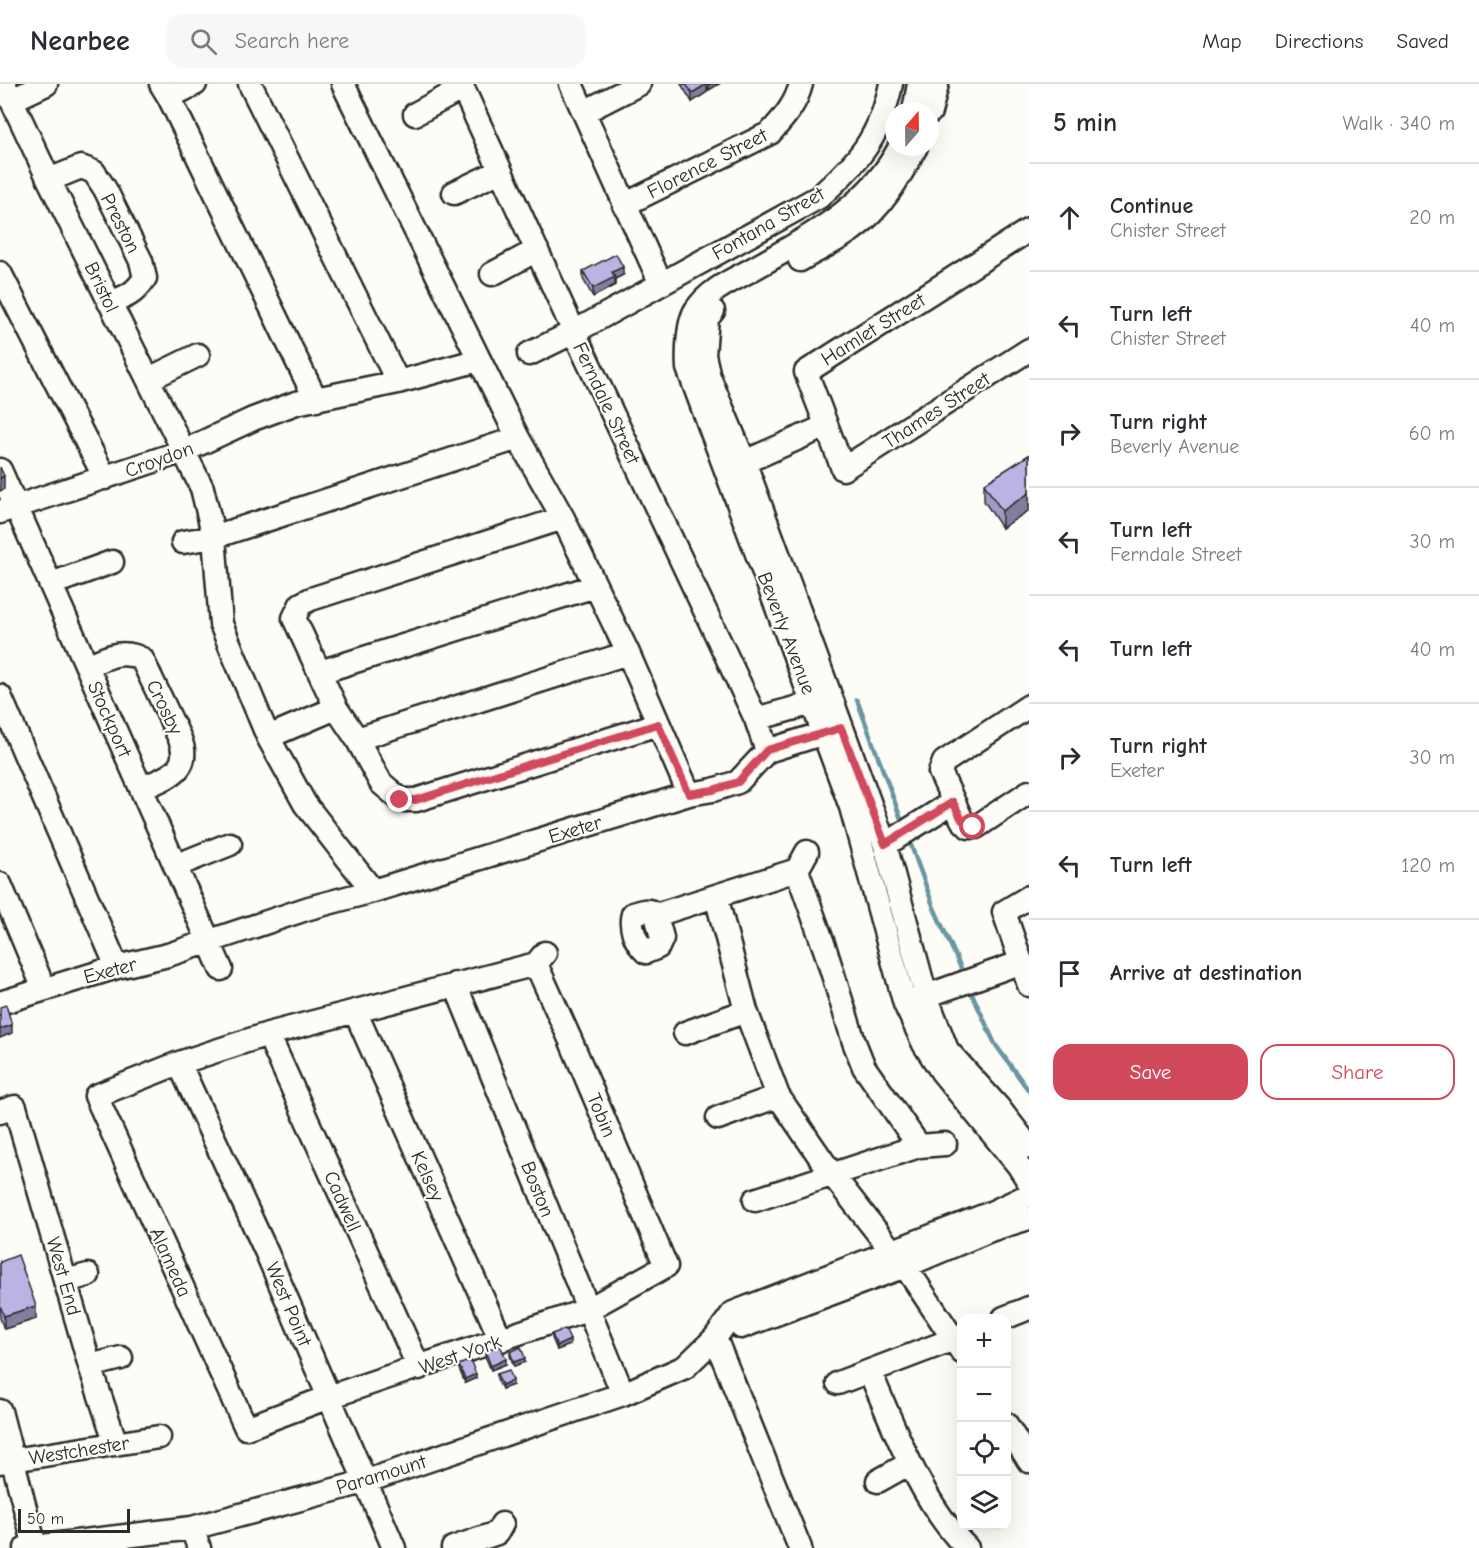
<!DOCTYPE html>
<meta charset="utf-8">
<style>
:root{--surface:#fff;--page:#f7f7f7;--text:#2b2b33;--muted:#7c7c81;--line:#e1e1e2;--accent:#d1495b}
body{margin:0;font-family:"Comic Neue",sans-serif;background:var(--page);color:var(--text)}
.controls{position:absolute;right:18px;bottom:18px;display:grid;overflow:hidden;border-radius:12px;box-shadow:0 6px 24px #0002}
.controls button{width:54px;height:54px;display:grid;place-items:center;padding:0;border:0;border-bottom:2px solid var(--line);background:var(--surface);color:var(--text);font:30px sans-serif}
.compass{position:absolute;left:885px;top:18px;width:54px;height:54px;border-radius:50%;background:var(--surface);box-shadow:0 6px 24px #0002;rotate:20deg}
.scale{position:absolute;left:18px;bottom:15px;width:112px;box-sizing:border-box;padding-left:6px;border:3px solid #2b2b2b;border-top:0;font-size:16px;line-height:21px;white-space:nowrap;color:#2b2b2b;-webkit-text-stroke:4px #fdfcf7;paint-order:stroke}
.stop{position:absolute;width:18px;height:18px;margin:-14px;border:4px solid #d1495b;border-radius:50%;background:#fff}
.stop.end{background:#d1495b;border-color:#fff;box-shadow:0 2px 6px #0008}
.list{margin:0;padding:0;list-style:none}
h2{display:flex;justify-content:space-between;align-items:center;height:78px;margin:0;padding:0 24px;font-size:26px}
h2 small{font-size:20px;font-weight:400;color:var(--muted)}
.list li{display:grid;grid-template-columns:39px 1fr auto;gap:18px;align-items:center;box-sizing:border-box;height:108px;padding:0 24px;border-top:2px solid var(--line)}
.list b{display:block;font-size:22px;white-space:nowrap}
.list p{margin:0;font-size:20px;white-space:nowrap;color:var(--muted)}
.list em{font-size:20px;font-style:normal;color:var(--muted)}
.actions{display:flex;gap:12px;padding:18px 24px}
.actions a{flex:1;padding:14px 0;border:2px solid var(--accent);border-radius:18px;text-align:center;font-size:21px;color:var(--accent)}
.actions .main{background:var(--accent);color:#fff}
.icon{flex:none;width:33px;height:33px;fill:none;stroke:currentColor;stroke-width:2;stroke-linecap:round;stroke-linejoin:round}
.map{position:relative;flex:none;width:1029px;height:1464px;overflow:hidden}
header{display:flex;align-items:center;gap:36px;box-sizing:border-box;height:84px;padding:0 30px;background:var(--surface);border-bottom:2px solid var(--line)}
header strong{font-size:28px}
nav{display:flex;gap:33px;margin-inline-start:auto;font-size:21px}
.search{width:420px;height:54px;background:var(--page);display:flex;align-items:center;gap:15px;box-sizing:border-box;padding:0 21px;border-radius:18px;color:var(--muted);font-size:22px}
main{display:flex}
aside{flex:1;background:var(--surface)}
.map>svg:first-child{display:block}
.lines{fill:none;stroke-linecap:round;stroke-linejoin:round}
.stream{stroke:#6896a2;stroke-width:4.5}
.minor-casing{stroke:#2b2b2b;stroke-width:27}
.minor{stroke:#fdfcf7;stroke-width:22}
.wall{fill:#a09bc5;stroke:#2b2b2b;stroke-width:1.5}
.shaded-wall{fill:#827ea0;stroke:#2b2b2b;stroke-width:1.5}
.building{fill:#bab4e5;stroke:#2b2b2b;stroke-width:1.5}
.route{stroke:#d1495b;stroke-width:8}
.labels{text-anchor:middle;stroke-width:4.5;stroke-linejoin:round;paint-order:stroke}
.street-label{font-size:20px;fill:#2b2b2b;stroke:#fdfcf7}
</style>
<header>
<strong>Nearbee</strong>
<div class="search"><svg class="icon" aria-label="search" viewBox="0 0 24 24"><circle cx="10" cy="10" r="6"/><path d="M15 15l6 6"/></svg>Search here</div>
<nav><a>Map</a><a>Directions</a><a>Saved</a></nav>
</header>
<main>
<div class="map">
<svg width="1029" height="1464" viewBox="0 0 1029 1464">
<rect width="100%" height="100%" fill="#fdfcf7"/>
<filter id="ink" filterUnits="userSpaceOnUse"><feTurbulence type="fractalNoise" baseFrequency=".0167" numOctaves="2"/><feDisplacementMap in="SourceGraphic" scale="12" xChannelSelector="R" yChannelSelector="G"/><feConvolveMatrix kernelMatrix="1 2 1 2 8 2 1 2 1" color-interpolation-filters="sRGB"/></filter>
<g filter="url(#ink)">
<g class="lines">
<path class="stream" d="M 857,616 L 904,743
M 908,753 L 934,824 L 965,893
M 969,903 L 995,960 L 1029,1007"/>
<g class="minor-casing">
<path id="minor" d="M 4,0 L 49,96 L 202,404 L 214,453 L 221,540 L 268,653 L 305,720 L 373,807
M 161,0 L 169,13 L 316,316
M 250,0 L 398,298
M 461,0 L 574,248 L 756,635 L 767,667 L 837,645
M 571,0 L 661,200
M 169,13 L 195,0
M 12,16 L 46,0
M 914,27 L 919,0
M 584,28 L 639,0
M 930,28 L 937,0
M 415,30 L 463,4
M 900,63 C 869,123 807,154 751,186 C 731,197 709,206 696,226 C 688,237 687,269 688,284 L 851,723 L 905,920 L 924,960 L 942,988 L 1018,1081 L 1029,1098
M 49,96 L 81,83 L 94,88 L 105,105 L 141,177 L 145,194 C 135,209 126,214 109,218
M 454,109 L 500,87
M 624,121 L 770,49 C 784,34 796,20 801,0
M 1029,146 L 806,288 L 843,385 L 1029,266
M 800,176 C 817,166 837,157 853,145 C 881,126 900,92 916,63
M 0,189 L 105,394
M 492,190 L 537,166
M 713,227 L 707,234 L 704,271 L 709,293 L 744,377 L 885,761 L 926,912 L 947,966 L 998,1023 L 1029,1063
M 529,270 L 574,248 L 819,113 C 859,77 880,54 891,0
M 149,295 L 198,271
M 731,384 L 826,342
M 0,386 L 221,885
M 0,428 L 184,367 L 253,335 L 296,319 L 398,298 L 479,276
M 563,434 L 311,515 L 301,520 L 294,534 L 336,624 L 357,655 L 381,699 L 401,716 L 416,716 L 658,640
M 183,458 L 214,453 L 518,354
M 51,500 L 112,478
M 87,582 C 106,574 122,564 142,575 L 180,655 C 193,688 165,693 141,705
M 320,588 L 595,502
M 0,612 L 117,883
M 1029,622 L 944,678 L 940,688 L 962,736 L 969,743 L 976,743 L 1029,708
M 756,635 L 827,615
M 268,653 L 336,624
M 357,655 L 628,569
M 689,710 L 713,706 L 738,698 L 767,667
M 885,761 L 953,718
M 807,768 L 797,786 L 826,868 L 854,958 L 864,983 L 919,1062 L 945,1060
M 175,782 L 230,760
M 0,800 L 44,905
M 716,812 L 746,927 L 778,1012 L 831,1089 L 891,1166 L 905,1182 L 962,1268
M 1004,828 L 1029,901
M 1004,828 L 1029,813
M 656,831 L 662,854 L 658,863 L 646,868 C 636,859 629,843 633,830 C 642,827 649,824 656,831 L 797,786
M 536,880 L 570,955 L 666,1182
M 455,900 L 623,1310
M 912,917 L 1022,878
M 0,919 L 117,883 L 168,871 L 309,824 L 373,807 L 689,710 L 628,569 L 563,434 L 518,354 L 343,0
M 355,927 L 501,1256
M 685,949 L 746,927
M 268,950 L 419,1284
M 179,979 L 266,1167 L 394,1464
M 96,1012 L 246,1344 L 329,1313 L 587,1226 L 666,1182
M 96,1012 L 179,979 L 268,950 L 536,880 L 545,869
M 0,1028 L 15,1023 L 90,1282 L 116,1360
M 718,1034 L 778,1012
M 755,1116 L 919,1062
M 65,1197 L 88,1191
M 1004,1234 L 1029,1224
M 741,1243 L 905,1182 L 990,1146 L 1029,1134
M 715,1254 L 800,1464
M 90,1282 L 121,1274
M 870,1288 C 894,1344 923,1422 967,1464
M 838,1299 L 962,1252
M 0,1327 L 35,1463
M 1006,1340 L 1029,1377
M 0,1378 L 159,1353
M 878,1397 L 910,1379
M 192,1444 L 199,1464
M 26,1464 L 192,1444 L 364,1398 L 623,1310 L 685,1283 L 715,1254 L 733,1229 L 991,1129 L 1029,1111
M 453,1464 L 497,1449 L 502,1440"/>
</g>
<use href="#minor" class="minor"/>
</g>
<path class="wall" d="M 681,0 L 719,0 L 709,6 L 707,3 L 707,8 L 692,18 Z
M 583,187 L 623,191 L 615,195 L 615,201 L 593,213 L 583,195 Z
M 1029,371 L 1029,426 L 1002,444 L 984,417 L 984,400 Z
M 0,1178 L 36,1235 L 4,1245 L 0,1234 Z
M 552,1250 L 570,1261 L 557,1266 L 552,1254 Z
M 485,1267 L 506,1280 L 491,1286 L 485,1272 Z
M 510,1268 L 525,1278 L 514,1282 L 510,1272 Z
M 459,1281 L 476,1294 L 465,1299 L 459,1285 Z
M 497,1290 L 513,1301 L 502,1305 L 497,1295 Z"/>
<path class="shaded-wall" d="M 707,0 L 707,8 L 692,18 L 692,9 Z
M 709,0 L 719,0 L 709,6 Z
M 623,183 L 623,191 L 615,195 L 615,201 L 593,213 L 593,204 L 612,188 Z
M 4,392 L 4,405 L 0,407 L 0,394 Z
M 1029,409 L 1029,426 L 1002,444 L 1002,427 Z
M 12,941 L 12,949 L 0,954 L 0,945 Z
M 36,1222 L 36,1235 L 4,1245 L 4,1232 Z
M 570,1256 L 570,1261 L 557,1266 L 557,1262 Z
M 525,1274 L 525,1278 L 514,1282 L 514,1278 Z
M 506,1275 L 506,1280 L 491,1286 L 491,1282 Z
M 476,1290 L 476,1294 L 465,1299 L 465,1295 Z
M 513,1296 L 513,1301 L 502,1305 L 502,1301 Z"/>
<path class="building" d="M 686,0 L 707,0 L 692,9 Z
M 616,170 L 623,183 L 612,188 L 615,193 L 593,204 L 583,187 Z
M 1029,371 L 1029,409 L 1002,427 L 984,400 Z
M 0,383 L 4,392 L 0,394 Z
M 6,921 L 12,941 L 0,945 L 0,923 Z
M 18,1171 L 36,1222 L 4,1232 L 0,1221 L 0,1178 Z
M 565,1245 L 570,1256 L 557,1262 L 552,1250 Z
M 500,1261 L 506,1275 L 491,1282 L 485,1267 Z
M 521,1263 L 525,1274 L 514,1278 L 510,1268 Z
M 470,1276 L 476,1290 L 465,1295 L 459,1281 Z
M 509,1286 L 513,1296 L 502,1301 L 497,1290 Z"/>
</g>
<g class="lines" filter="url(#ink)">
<path class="route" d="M 400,716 L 416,716 L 658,640 L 689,710 L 713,706 L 738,698 L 767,666 L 841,644 L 885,760 L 953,718 L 962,736 L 973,743"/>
</g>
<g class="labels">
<g class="street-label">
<text transform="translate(707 79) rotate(-27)" y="7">Florence Street</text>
<text transform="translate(121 139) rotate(63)" y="7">Preston</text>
<text transform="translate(768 139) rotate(-30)" y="7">Fontana Street</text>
<text transform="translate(102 203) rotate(64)" y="7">Bristol</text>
<text transform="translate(873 245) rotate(-32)" y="7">Hamlet Street</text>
<text transform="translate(607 319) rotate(65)" y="7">Ferndale Street</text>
<text transform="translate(936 326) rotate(-33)" y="7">Thames Street</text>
<text transform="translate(159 375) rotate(-20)" y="7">Croydon</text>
<text transform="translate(787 549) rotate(69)" y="7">Beverly Avenue</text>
<text transform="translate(165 623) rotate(64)" y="7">Crosby</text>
<text transform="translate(110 635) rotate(66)" y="7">Stockport</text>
<text transform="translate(575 745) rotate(-17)" y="7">Exeter</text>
<text transform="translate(110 886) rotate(-15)" y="7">Exeter</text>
<text transform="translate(602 1031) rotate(67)" y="7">Tobin</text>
<text transform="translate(428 1092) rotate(66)" y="7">Kelsey</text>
<text transform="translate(538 1105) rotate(68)" y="7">Boston</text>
<text transform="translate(343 1117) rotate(66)" y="7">Cadwell</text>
<text transform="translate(171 1178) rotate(66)" y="7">Alameda</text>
<text transform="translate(64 1192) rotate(74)" y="7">West End</text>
<text transform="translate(289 1220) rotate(67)" y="7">West Point</text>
<text transform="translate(460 1270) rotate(-19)" y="7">West York</text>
<text transform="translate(79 1366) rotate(-9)" y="7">Westchester</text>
<text transform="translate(381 1390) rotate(-17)" y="7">Paramount</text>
</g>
</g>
</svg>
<div class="controls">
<button>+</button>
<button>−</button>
<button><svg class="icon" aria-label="locate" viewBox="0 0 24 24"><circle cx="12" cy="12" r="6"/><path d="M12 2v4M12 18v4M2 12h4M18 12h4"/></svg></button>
<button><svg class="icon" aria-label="layers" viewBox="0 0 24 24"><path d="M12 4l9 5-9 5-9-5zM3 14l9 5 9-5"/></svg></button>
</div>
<svg class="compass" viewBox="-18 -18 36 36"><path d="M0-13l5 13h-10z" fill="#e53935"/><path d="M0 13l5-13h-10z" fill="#7c7c81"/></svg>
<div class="scale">50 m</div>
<div class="stop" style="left:973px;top:743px"></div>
<div class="stop end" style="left:400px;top:716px"></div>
</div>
<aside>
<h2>5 min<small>Walk · 340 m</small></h2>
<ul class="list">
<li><svg class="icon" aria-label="ahead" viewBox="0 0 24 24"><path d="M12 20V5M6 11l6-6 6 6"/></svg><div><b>Continue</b><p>Chister Street</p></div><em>20 m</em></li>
<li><svg class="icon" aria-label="left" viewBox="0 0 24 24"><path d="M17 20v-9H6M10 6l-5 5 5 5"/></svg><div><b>Turn left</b><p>Chister Street</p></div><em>40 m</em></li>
<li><svg class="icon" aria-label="right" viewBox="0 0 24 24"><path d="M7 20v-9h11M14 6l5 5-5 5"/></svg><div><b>Turn right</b><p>Beverly Avenue</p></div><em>60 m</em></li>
<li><svg class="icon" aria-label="left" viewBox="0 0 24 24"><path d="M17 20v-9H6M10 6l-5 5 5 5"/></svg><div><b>Turn left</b><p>Ferndale Street</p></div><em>30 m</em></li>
<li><svg class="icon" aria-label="left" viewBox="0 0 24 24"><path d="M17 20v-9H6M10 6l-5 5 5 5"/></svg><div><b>Turn left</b></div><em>40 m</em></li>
<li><svg class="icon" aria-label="right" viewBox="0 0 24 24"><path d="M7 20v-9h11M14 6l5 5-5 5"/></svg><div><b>Turn right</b><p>Exeter</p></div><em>30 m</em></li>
<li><svg class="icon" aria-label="left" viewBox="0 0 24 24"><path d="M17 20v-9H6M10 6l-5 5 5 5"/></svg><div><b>Turn left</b></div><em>120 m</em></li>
<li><svg class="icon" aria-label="arrive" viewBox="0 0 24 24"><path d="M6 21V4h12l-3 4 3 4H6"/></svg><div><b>Arrive at destination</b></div></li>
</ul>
<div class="actions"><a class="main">Save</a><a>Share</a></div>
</aside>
</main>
